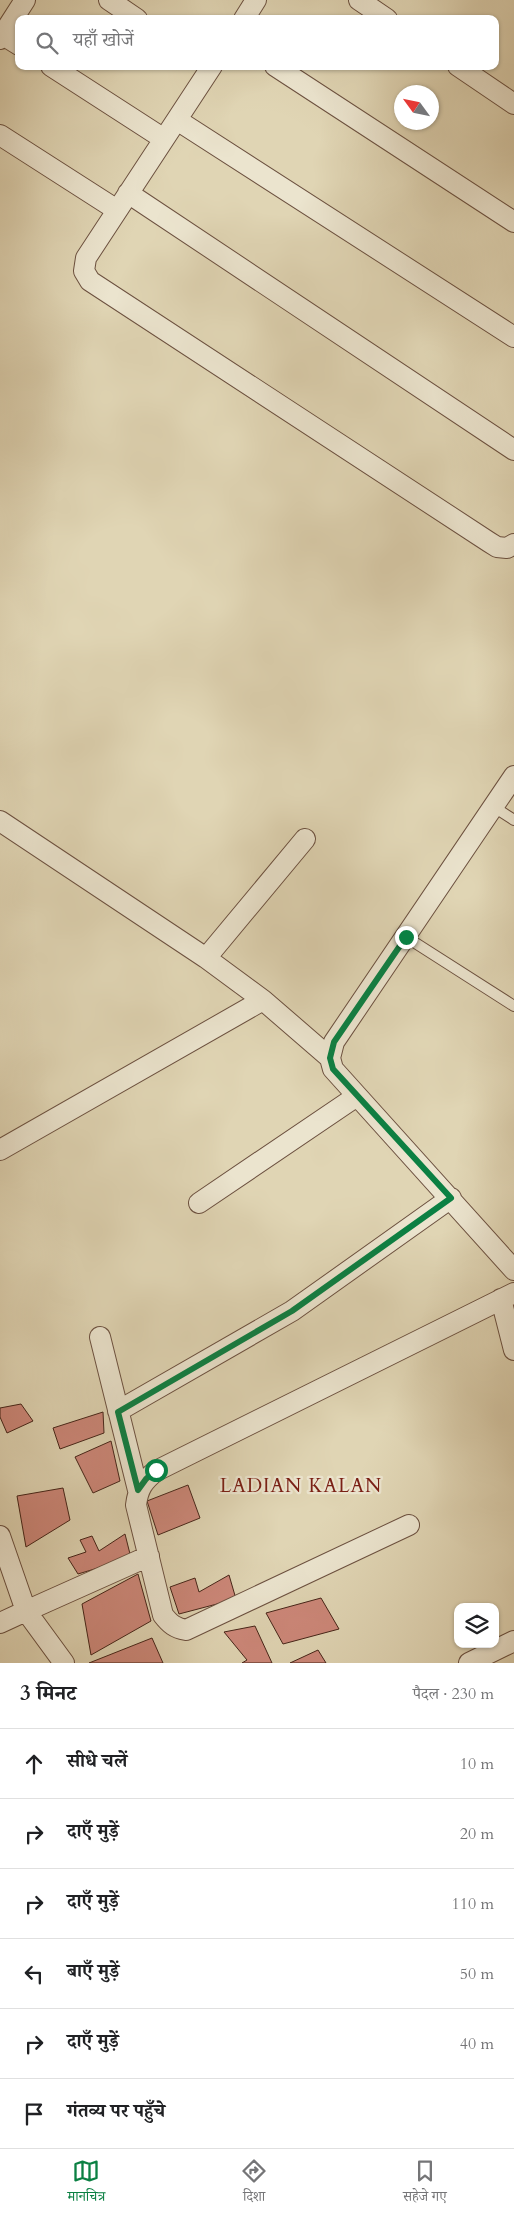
<!DOCTYPE html>
<html lang="hi">
<meta charset="utf-8">
<style>
:root{--surface:#fff;--page:#f6f6f6;--text:#202124;--muted:#757577;--line:#e0e0e0;--accent:#0b8043}
body{margin:0;font-family:Cardo,"Noto Serif Devanagari",serif;background:var(--page);color:var(--text)}
.controls{position:absolute;right:15px;bottom:15px;display:grid;overflow:hidden;border-radius:10px;box-shadow:0 1px 4px #0004}
.controls button{width:45px;height:45px;display:grid;place-items:center;padding:0;border:0;border-bottom:1px solid var(--line);background:var(--surface);color:var(--text);font:25px sans-serif}
.compass{position:absolute;left:394px;top:85px;width:45px;height:45px;border-radius:50%;background:var(--surface);box-shadow:0 1px 4px #0004;rotate:303deg}
.stop{position:absolute;width:15px;height:15px;margin:-11px;border:4px solid #0b8043;border-radius:50%;background:#fff}
.stop.end{background:#0b8043;border-color:#fff;box-shadow:0 1px 5px #0008}
.list{margin:0;padding:0;list-style:none}
h2{display:flex;justify-content:space-between;align-items:center;height:65px;margin:0;padding:0 20px;font-size:21px}
h2 small{font-size:16px;font-weight:400;color:var(--muted)}
.list li{display:grid;grid-template-columns:32px 1fr auto;gap:15px;align-items:center;box-sizing:border-box;height:70px;padding:0 20px;border-top:1px solid var(--line)}
.list b{display:block;font-size:19px;white-space:nowrap}
.list em{font-size:16px;font-style:normal;color:var(--muted)}
.icon{flex:none;width:28px;height:28px;fill:none;stroke:currentColor;stroke-width:2;stroke-linecap:round;stroke-linejoin:round}
.map{position:relative;flex:none;width:514px;height:1663px;overflow:hidden}
.search{position:absolute;background:var(--surface);box-shadow:0 1px 4px #0004;left:15px;right:15px;top:15px;height:55px;display:flex;align-items:center;gap:12px;box-sizing:border-box;padding:0 18px;border-radius:10px;color:var(--muted);font-size:19px}
.sheet{height:485px;background:var(--surface)}
nav{display:flex;justify-content:space-around;align-items:center;box-sizing:border-box;height:70px;border-top:1px solid var(--line);background:var(--surface);font-size:14px;color:var(--muted)}
nav a{display:grid;justify-items:center;gap:2px}
nav .on{color:var(--accent)}
.map>svg:first-child{display:block}
.building{fill:#cd887a;stroke:#462519}
.lines{fill:none;stroke-linecap:round;stroke-linejoin:round}
.service-casing{stroke:#6c5140;stroke-width:12}
.minor-casing{stroke:#6c5140;stroke-width:22}
.service{stroke:#ebe4ce;stroke-width:10}
.minor{stroke:#ebe4ce;stroke-width:20}
.route{stroke:#0b8043;stroke-width:6}
.labels{text-anchor:middle;stroke-width:4.5;stroke-linejoin:round;paint-order:stroke}
.quarter-label{font-size:19px;letter-spacing:1px;fill:#7a1f14;stroke:#ebe4ce}
</style>
<div class="map">
<svg width="514" height="1663" viewBox="0 0 514 1663">
<rect width="100%" height="100%" fill="#e0d5b4"/>
<filter id="stains"><feTurbulence type="fractalNoise" baseFrequency=".004" numOctaves="4"/><feColorMatrix values="0 0 0 0 .2 0 0 0 0 .09 0 0 0 0 .02 0 0 0 .5 -.17"/></filter>
<radialGradient id="worn" r=".72"><stop offset=".6" stop-color="#630" stop-opacity="0"/><stop offset="1" stop-color="#630" stop-opacity=".3"/></radialGradient>
<path class="building" d="M 21,1404 L 33,1421 L 7,1433 L 0,1417 L 0,1408 Z
M 103,1412 L 104,1433 L 60,1449 L 53,1428 Z
M 111,1441 L 120,1481 L 93,1493 L 75,1457 Z
M 188,1485 L 200,1518 L 158,1535 L 147,1501 Z
M 63,1488 L 70,1520 L 26,1547 L 17,1496 Z
M 125,1534 L 131,1558 L 78,1574 L 68,1558 L 86,1552 L 80,1540 L 92,1536 L 99,1551 Z
M 138,1574 L 151,1621 L 91,1655 L 82,1604 Z
M 229,1575 L 236,1599 L 179,1614 L 170,1587 L 195,1578 L 199,1592 Z
M 321,1598 L 339,1629 L 283,1644 L 266,1613 Z
M 255,1626 L 272,1663 L 242,1663 L 247,1660 L 224,1632 Z
M 152,1638 L 163,1663 L 89,1663 Z
M 318,1650 L 326,1663 L 290,1663 Z"/>
<g class="lines">
<g class="service-casing">
<path id="service" d="M 494,807 L 514,820
M 406,937 L 514,1006"/>
</g>
<g class="minor-casing">
<path id="minor" d="M 109,0 L 137,19
M 359,0 L 387,19
M 244,19 L 256,0
M 3,35 L 19,45
M 0,39 L 25,0
M 51,66 L 164,139
M 212,66 L 86,258 L 84,271 L 90,281 L 489,542 L 497,547 L 507,548 L 514,544
M 275,66 L 514,222
M 458,66 L 514,104
M 177,120 L 514,337
M 0,135 L 117,210
M 128,193 L 514,450
M 514,776 L 334,1042 L 330,1058 L 333,1069 L 514,1270
M 0,821 L 206,958 L 263,1000
M 206,958 L 305,839
M 0,1150 L 263,1000 L 330,1058
M 199,1203 L 357,1096
M 501,1299 L 514,1350
M 100,1337 L 138,1490
M 118,1411 L 292,1311 L 451,1198
M 409,1525 L 186,1630 C 175,1628 170,1624 163,1615 L 136,1505 C 138,1489 143,1481 156,1471 L 514,1293
M 0,1536 L 26,1611 L 0,1623
M 64,1663 L 26,1611 L 149,1556
M 469,1663 L 514,1641"/>
</g>
<use href="#service" class="service"/>
<use href="#minor" class="minor"/>
</g>
<g class="lines">
<path class="route" d="M 156,1470 L 146,1479 L 138,1490 L 118,1412 L 292,1311 L 451,1198 L 333,1069 L 330,1058 L 334,1042 L 406,937"/>
</g>
<g class="labels">
<g class="quarter-label">
<text x="301" y="1492">LADIAN KALAN</text>
</g>
</g>
<rect width="100%" height="100%" filter="url(#stains)"/>
<rect width="100%" height="100%" fill="url(#worn)"/>
</svg>
<div class="controls">
<button><svg class="icon" aria-label="layers" viewBox="0 0 24 24"><path d="M12 4l9 5-9 5-9-5zM3 14l9 5 9-5"/></svg></button>
</div>
<svg class="compass" viewBox="-18 -18 36 36"><path d="M0-13l5 13h-10z" fill="#e53935"/><path d="M0 13l5-13h-10z" fill="#757577"/></svg>
<div class="stop" style="left:156px;top:1470px"></div>
<div class="stop end" style="left:406px;top:937px"></div>
<div class="search"><svg class="icon" aria-label="search" viewBox="0 0 24 24"><circle cx="10" cy="10" r="6"/><path d="M15 15l6 6"/></svg>यहाँ खोजें</div>
</div>
<section class="sheet">
<h2>3 मिनट<small>पैदल · 230 m</small></h2>
<ul class="list">
<li><svg class="icon" aria-label="ahead" viewBox="0 0 24 24"><path d="M12 20V5M6 11l6-6 6 6"/></svg><div><b>सीधे चलें</b></div><em>10 m</em></li>
<li><svg class="icon" aria-label="right" viewBox="0 0 24 24"><path d="M7 20v-9h11M14 6l5 5-5 5"/></svg><div><b>दाएँ मुड़ें</b></div><em>20 m</em></li>
<li><svg class="icon" aria-label="right" viewBox="0 0 24 24"><path d="M7 20v-9h11M14 6l5 5-5 5"/></svg><div><b>दाएँ मुड़ें</b></div><em>110 m</em></li>
<li><svg class="icon" aria-label="left" viewBox="0 0 24 24"><path d="M17 20v-9H6M10 6l-5 5 5 5"/></svg><div><b>बाएँ मुड़ें</b></div><em>50 m</em></li>
<li><svg class="icon" aria-label="right" viewBox="0 0 24 24"><path d="M7 20v-9h11M14 6l5 5-5 5"/></svg><div><b>दाएँ मुड़ें</b></div><em>40 m</em></li>
<li><svg class="icon" aria-label="arrive" viewBox="0 0 24 24"><path d="M6 21V4h12l-3 4 3 4H6"/></svg><div><b>गंतव्य पर पहुँचे</b></div></li>
</ul>
</section>
<nav>
<a class="on"><svg class="icon" aria-label="map" viewBox="0 0 24 24"><path d="M3 6l6-2 6 2 6-2v14l-6 2-6-2-6 2zM9 4v14M15 6v14"/></svg>मानचित्र</a>
<a><svg class="icon" aria-label="directions" viewBox="0 0 24 24"><path d="M12 3l9 9-9 9-9-9zM9 14v-3h6M13 9l2 2-2 2"/></svg>दिशा</a>
<a><svg class="icon" aria-label="saved" viewBox="0 0 24 24"><path d="M7 4h10v16l-5-4-5 4z"/></svg>सहेजे गए</a>
</nav>
